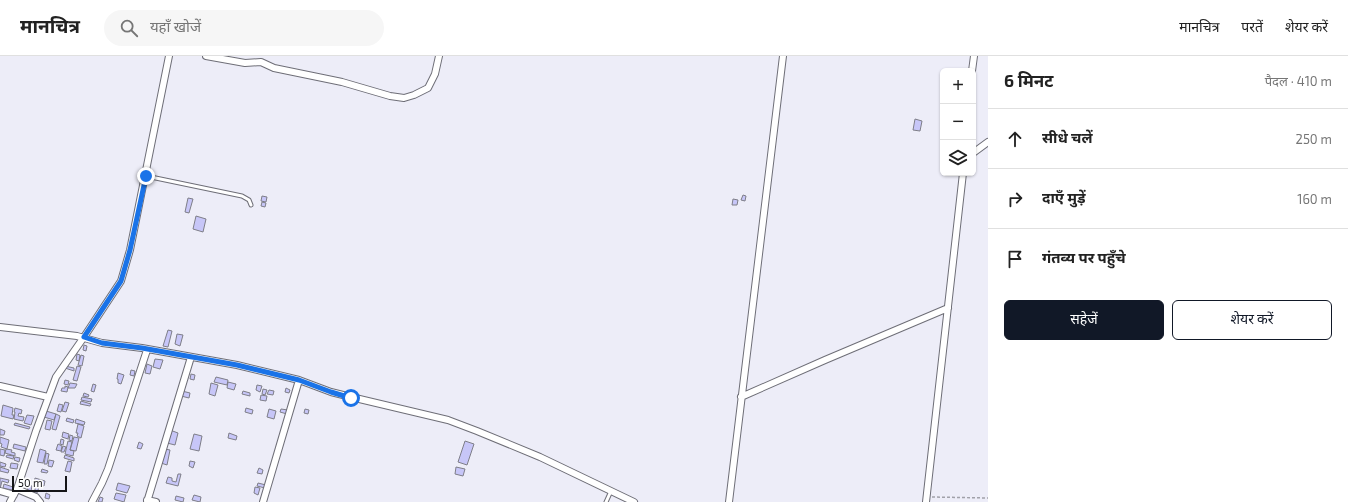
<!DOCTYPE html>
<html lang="hi">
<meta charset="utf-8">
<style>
:root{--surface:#fff;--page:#f6f6f6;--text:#222;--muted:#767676;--line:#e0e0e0;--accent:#111827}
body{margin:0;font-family:"Exo 2","Noto Sans Devanagari",sans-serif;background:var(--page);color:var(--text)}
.controls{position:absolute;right:12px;top:12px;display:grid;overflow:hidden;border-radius:6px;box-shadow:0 1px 3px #0004}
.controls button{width:36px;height:36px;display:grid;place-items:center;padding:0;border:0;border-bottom:1px solid var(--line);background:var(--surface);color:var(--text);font:20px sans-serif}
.scale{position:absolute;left:12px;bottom:10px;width:55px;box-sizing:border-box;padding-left:4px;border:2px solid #151518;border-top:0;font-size:11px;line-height:14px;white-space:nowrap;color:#151518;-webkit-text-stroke:3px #fff;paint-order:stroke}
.stop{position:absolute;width:12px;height:12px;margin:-9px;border:3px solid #1a73e8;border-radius:50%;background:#fff}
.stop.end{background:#1a73e8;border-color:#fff;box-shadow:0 1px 4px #0008}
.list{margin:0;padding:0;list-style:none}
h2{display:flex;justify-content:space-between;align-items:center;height:52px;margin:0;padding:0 16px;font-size:17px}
h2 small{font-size:13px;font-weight:400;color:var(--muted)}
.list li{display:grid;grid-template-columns:26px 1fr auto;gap:12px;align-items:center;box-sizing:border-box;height:60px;padding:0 16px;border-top:1px solid var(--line)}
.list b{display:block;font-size:15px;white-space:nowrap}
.list em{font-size:13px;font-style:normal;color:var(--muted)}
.actions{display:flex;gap:8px;padding:12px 16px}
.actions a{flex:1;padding:9px 0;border:1px solid var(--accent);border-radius:6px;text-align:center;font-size:14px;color:var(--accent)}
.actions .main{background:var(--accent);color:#fff}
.icon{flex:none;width:22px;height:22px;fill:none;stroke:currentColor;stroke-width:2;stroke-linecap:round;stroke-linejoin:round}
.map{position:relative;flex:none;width:988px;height:446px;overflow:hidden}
header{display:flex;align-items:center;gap:24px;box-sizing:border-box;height:56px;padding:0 20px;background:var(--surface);border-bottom:1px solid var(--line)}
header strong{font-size:19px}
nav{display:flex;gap:22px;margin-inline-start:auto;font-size:14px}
.search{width:280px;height:36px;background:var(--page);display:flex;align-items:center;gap:10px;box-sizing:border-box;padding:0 14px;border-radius:22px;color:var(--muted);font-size:15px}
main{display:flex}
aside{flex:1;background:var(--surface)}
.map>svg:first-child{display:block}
.building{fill:#c7c6f8;stroke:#7e7e88}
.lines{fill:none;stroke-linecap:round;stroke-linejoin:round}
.lane-casing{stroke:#6e6e77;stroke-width:5}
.street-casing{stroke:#6e6e77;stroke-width:8}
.path{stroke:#a1a1a9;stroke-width:1.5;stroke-dasharray:3 2;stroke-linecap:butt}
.lane{stroke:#fff;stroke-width:3}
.street{stroke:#fff;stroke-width:6}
.route{stroke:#1a73e8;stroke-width:5}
</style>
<header>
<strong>मानचित्र</strong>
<div class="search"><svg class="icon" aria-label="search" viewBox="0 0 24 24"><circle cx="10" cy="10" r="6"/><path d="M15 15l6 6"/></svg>यहाँ खोजें</div>
<nav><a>मानचित्र</a><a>परतें</a><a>शेयर करें</a></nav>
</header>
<main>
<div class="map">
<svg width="988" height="446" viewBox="0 0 988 446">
<rect width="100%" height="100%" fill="#ededf8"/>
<path class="building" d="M 915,63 L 922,65 L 920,75 L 913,74 Z
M 743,139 L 746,140 L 745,145 L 741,144 Z
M 262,140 L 267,141 L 266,146 L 261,145 Z
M 188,142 L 193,143 L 189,157 L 185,156 Z
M 733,143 L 738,144 L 737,149 L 732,149 Z
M 262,146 L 266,147 L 265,151 L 261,150 Z
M 196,160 L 206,163 L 203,176 L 193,173 Z
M 168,274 L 172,275 L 168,291 L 163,290 Z
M 177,278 L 183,279 L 180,290 L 175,288 Z
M 84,289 L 87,290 L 86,295 L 83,294 Z
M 77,298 L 80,299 L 79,305 L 76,304 Z
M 81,299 L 84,300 L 82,310 L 78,309 Z
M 155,303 L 163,304 L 160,313 L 153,311 Z
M 147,308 L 152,310 L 150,318 L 145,317 Z
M 65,310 L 74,312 L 74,315 L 65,312 Z
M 77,310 L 81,311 L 77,325 L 73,324 Z
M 131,314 L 135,315 L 134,320 L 130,319 Z
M 118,317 L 124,319 L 121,328 L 118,327 L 118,323 L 117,323 Z
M 191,318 L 195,319 L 194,324 L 190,323 Z
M 216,321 L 228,324 L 227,329 L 214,326 Z
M 65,324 L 69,325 L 68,329 L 64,328 Z
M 228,326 L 236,328 L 234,334 L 227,332 Z
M 70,327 L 77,328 L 75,332 L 68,332 Z
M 211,327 L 218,329 L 215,340 L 209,338 Z
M 93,328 L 96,329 L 94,336 L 91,335 Z
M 257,329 L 262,330 L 260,336 L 256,334 Z
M 65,330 L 68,331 L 67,336 L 61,335 L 62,332 L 65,332 Z
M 286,332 L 290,334 L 289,337 L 285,336 Z
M 263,333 L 267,334 L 265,339 L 262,338 Z
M 269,334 L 274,335 L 273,339 L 267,338 Z
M 182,335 L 190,337 L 189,342 L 181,340 Z
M 243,335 L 250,337 L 250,340 L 242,338 Z
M 84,337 L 89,339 L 88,341 L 83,340 Z
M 261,339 L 267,340 L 266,345 L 260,344 Z
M 82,341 L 92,343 L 91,346 L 81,344 Z
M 81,345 L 91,348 L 90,350 L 80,348 Z
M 65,346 L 69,347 L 66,356 L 62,355 Z
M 59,348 L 63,349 L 61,356 L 57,355 Z
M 3,349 L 13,352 L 12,359 L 14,359 L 13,363 L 1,360 Z
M 15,352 L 22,354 L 21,358 L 19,357 L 18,360 L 24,361 L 23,365 L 14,363 L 15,356 L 14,356 Z
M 246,352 L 253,354 L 252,358 L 245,356 Z
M 269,353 L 276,355 L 274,363 L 267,361 Z
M 281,353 L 288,354 L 287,358 L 280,356 Z
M 305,353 L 309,354 L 308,358 L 304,357 Z
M 46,355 L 56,358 L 54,364 L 44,361 Z
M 56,358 L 60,360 L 56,374 L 52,373 Z
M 27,359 L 34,360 L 31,369 L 24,367 Z
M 67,362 L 74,364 L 73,367 L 66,365 Z
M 76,363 L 85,366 L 84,369 L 75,367 Z
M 47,364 L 52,365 L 50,374 L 45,373 Z
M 15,367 L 30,371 L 29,373 L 14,369 Z
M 78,368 L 84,370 L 81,382 L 77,380 L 78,377 L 76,377 Z
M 0,373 L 5,375 L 4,379 L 0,379 Z
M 170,374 L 178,377 L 175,389 L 167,387 Z
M 63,376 L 69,378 L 68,383 L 62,381 Z
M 229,377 L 237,380 L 236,384 L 228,382 Z
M 194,378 L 202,380 L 199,395 L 190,393 Z
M 70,379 L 73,380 L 72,385 L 69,384 Z
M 0,381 L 9,384 L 7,393 L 1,391 L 2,388 L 0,387 Z
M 74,381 L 79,382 L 76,395 L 70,394 Z
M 61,383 L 64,384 L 63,389 L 60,388 Z
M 68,385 L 72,386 L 70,394 L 74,395 L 73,400 L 65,398 Z
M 465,385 L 474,388 L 467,409 L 458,406 Z
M 139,386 L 143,388 L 141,393 L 137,392 Z
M 14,388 L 26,391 L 25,395 L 13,392 Z
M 58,388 L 62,390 L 61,395 L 56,394 Z
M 63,390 L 66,391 L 64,396 L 61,396 Z
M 0,393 L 5,394 L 4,400 L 0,399 Z
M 6,393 L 12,394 L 11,396 L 15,397 L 15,400 L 5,397 Z
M 40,393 L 46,395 L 43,407 L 37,406 Z
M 165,393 L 170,394 L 167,409 L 161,407 Z
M 46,397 L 49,398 L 47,408 L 44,408 Z
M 7,399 L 14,400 L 13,403 L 6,401 Z
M 65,399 L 74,402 L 74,405 L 64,402 Z
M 15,401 L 20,402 L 19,406 L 14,404 Z
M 49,404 L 54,405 L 52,411 L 48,410 Z
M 68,405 L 72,406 L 70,416 L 65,415 Z
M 190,405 L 195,406 L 193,412 L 189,410 Z
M 0,406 L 6,408 L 5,411 L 0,410 Z
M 11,407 L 18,408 L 17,413 L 10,412 Z
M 0,411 L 9,414 L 8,417 L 0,415 Z
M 456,411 L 465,413 L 463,420 L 455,418 Z
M 259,412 L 263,414 L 262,418 L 257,417 Z
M 42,413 L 48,415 L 47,417 L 41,416 Z
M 178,418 L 181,418 L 178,430 L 166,427 L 168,421 L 172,422 L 172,425 L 176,426 Z
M 0,422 L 9,424 L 8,427 L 2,425 L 0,433 Z
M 35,422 L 45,425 L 44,430 L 34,427 Z
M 118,427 L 130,430 L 127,437 L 116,434 Z
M 258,427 L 266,429 L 265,432 L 257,430 Z
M 4,428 L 13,431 L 12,434 L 3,432 Z
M 28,429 L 32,430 L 31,435 L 27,434 Z
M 36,430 L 39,431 L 37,437 L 34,437 Z
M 255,431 L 260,432 L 258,439 L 254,437 Z
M 46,437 L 50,439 L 49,443 L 45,442 Z
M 116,437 L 126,439 L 124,446 L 114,443 Z
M 194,439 L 201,441 L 200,446 L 192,444 Z
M 176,440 L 184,442 L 183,446 L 175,444 Z
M 100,441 L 103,442 L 102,446 L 98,446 Z"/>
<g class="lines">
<g class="lane-casing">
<path id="lane" d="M 146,120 L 242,140 L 249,144 L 251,149
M 606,446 L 611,435"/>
</g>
<g class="street-casing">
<path id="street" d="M 206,0 L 245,7 L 261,6 L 274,12 L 342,26 L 390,40 L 404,42 L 414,39 L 428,32 L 435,18 L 439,0
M 972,15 L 974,0
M 973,97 L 988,86
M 0,271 L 77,280 L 102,287 L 142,292 L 237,309 L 299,324 L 331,336 L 351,341 L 448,364 L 477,375 L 540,401 L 634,446
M 0,330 L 48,341
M 741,341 L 825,304 L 948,252
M 17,433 L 36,441 L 40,446
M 0,435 L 14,439
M 147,444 L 156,446
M 10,446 L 17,433 L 36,375 L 56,321 L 84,281 L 121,225 L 130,194 L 169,0
M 92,446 L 102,427 L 108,413 L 147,294
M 147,446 L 191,301
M 263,446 L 299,324
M 729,446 L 783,0
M 926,446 L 963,117"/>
</g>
<path class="path" d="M 932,441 L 988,442"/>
<use href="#lane" class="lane"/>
<use href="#street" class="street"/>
</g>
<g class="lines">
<path class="route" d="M 146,120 L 130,194 L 121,225 L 84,281 L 102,287 L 142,292 L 237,309 L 299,324 L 331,336 L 351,342"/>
</g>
</svg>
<div class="controls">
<button>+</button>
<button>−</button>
<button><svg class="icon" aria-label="layers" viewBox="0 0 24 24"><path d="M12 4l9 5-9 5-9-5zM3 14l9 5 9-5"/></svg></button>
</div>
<div class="scale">50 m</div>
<div class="stop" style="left:351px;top:342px"></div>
<div class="stop end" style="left:146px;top:120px"></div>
</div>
<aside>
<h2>6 मिनट<small>पैदल · 410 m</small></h2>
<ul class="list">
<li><svg class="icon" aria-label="ahead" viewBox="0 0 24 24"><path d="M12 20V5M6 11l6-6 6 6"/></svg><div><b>सीधे चलें</b></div><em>250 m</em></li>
<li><svg class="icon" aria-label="right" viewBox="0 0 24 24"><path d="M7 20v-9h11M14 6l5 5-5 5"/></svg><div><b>दाएँ मुड़ें</b></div><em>160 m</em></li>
<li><svg class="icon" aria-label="arrive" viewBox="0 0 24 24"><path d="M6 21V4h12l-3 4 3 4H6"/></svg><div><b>गंतव्य पर पहुँचे</b></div></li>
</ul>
<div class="actions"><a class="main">सहेजें</a><a>शेयर करें</a></div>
</aside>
</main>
